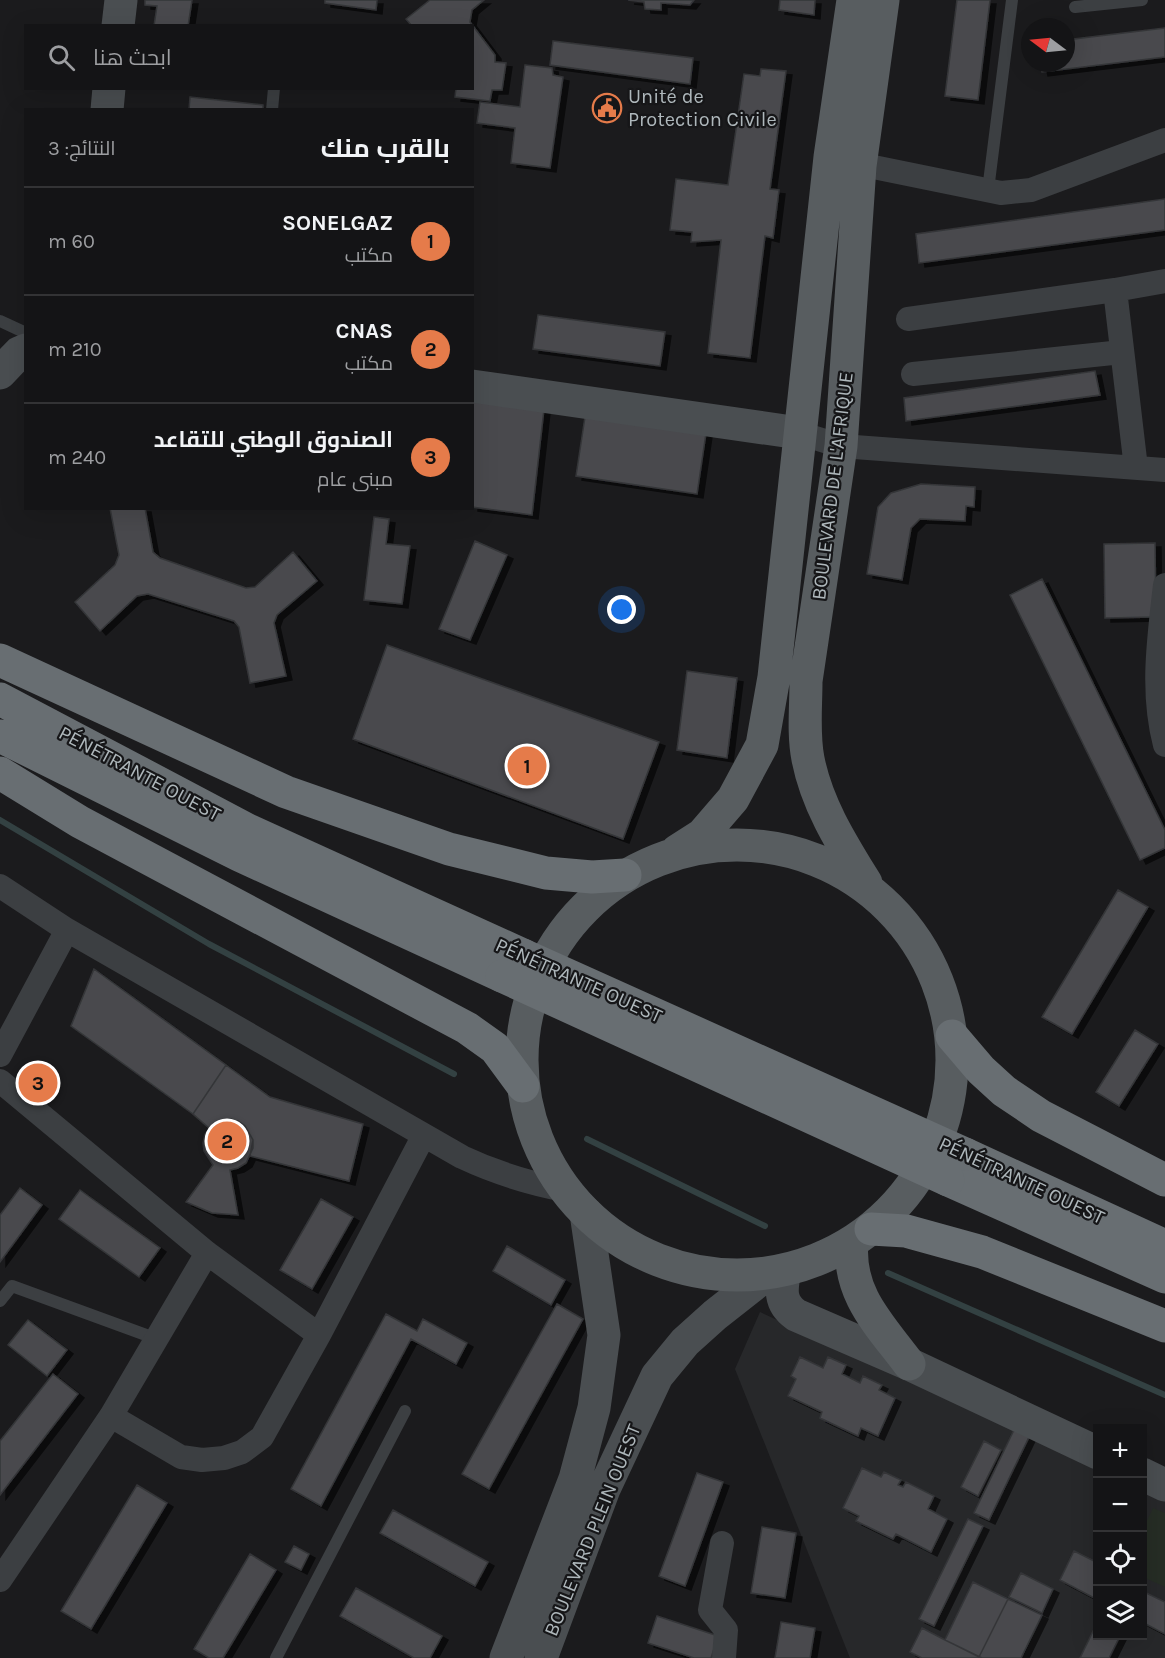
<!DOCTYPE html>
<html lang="ar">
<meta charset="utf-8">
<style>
:root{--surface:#141416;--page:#1d1d1f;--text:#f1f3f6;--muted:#9d9ea1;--line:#333335;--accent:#e57b4a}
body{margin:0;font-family:Karla,Cairo,sans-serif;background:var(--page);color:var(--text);direction:rtl}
.controls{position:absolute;right:18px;bottom:18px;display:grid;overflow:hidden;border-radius:0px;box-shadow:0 6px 24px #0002}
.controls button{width:54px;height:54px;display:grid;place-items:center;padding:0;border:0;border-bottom:2px solid var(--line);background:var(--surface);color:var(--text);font:30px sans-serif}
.compass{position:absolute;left:1021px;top:18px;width:54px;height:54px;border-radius:50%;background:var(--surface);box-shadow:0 6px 24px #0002;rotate:286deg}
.you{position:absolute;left:622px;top:610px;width:21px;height:21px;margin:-15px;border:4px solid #fff;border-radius:50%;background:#1a73e8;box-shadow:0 0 0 9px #1a73e833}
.badge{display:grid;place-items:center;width:39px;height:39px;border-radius:50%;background:var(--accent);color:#111;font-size:20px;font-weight:700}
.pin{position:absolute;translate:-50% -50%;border:3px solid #fff;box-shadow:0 2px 6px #0006}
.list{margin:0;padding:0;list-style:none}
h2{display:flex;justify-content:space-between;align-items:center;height:78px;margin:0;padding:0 24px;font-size:26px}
h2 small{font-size:20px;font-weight:400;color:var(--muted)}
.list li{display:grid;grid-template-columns:39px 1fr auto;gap:18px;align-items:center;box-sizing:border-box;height:108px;padding:0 24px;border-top:2px solid var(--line)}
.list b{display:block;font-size:22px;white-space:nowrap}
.list p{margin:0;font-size:20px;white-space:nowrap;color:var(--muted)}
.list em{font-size:20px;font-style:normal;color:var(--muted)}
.icon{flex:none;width:33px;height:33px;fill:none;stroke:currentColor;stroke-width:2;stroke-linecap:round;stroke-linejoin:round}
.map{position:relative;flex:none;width:1165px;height:1658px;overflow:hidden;direction:ltr}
.search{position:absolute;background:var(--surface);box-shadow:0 6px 24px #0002;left:24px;top:24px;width:450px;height:66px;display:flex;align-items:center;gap:15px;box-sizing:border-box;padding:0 21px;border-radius:0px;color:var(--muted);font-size:22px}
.panel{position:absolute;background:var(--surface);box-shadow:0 6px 24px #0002;left:24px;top:108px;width:450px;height:402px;border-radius:0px;direction:rtl}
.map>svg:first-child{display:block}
.built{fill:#27282a}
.garden{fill:#262d25}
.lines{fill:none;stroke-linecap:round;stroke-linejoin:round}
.stream{stroke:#334142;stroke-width:6}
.building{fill:#484a4d;stroke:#353639;stroke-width:1.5;filter:url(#shadow)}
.lane{stroke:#3c3f42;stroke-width:12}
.street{stroke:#3c3f42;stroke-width:24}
.secondary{stroke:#4a4e51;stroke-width:33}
.primary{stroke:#585d60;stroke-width:33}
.highway{stroke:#686e72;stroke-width:33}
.highway-bridge{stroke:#686e72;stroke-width:33}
.labels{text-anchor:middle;stroke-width:4.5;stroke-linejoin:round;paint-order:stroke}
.poi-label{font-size:20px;fill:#aeb7bb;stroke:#161618;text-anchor:start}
.street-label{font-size:20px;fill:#aeb7bb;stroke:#161618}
</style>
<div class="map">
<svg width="1165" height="1658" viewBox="0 0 1165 1658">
<defs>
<filter id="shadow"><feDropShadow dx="6" dy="4" stdDeviation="0" flood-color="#0009"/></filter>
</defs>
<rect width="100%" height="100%" fill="#1b1b1d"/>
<path class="built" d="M 760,1312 L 1097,1469 L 1098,1636 L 1142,1636 L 1143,1490 L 1165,1501 L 1165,1658 L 850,1658 L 735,1369 Z"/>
<path class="garden" d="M 1153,1508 L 1165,1513 L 1165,1587 L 1143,1577 L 1143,1529 Z"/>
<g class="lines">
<path class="stream" d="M 0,820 L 209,944 L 454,1074
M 587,1139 L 765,1226
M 888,1273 L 1165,1395"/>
</g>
<path class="building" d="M 145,0 L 192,0 L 188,26 L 154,26 L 157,6 L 145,5 Z
M 325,0 L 377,0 L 376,10 L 325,3 Z
M 430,0 L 484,0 L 472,10 L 470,22 L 495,55 L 495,62 L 506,63 L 502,90 L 492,90 L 490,101 L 455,97 L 456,88 L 472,88 L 472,26 L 412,26 L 406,19 Z
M 628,0 L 694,0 L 690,5 L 661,3 L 661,10 L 645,9 L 644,2 Z
M 780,0 L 815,0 L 814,15 L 779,10 Z
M 957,0 L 990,0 L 978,100 L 945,96 Z
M 1165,28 L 1165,57 L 1042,72 L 1040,63 L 1066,63 L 1066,40 Z
M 553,41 L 693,58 L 690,84 L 550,65 Z
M 525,65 L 552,68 L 553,75 L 563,77 L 550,168 L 511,163 L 515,128 L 477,123 L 480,102 L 520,107 Z
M 761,69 L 786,71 L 770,189 L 779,190 L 773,238 L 765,236 L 750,358 L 708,353 L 721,240 L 691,242 L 692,232 L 670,230 L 676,179 L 728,185 L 744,74 L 760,76 Z
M 190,97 L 263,105 L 263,110 L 189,110 Z
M 1165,199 L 1165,230 L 919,263 L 916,234 Z
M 538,315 L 665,332 L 660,366 L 533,349 Z
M 1095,371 L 1100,395 L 906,421 L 904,398 Z
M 472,400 L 544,409 L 532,515 L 472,507 Z
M 585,417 L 706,433 L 697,494 L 576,476 Z
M 921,484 L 975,487 L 974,507 L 966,506 L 965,521 L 920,519 L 911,528 L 902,580 L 867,574 L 878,507 L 891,493 Z
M 110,508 L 145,508 L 153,552 L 160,558 L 246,588 L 255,587 L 293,552 L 317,581 L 277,615 L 274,623 L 286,676 L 250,683 L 239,627 L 234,621 L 148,594 L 137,596 L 100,631 L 75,602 L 115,565 L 119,555 Z
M 374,517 L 389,519 L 386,544 L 410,546 L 402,604 L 364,600 Z
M 475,541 L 507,555 L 470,640 L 439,629 Z
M 1155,543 L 1156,617 L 1105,618 L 1104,544 Z
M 1042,579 L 1165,830 L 1165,848 L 1140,860 L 1010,595 Z
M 387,645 L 659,742 L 623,839 L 353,739 Z
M 687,671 L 737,678 L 727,758 L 677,750 Z
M 1118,890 L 1148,907 L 1072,1034 L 1042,1017 Z
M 94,969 L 226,1065 L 193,1114 L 71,1026 Z
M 1135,1030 L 1158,1044 L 1119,1106 L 1096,1092 Z
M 226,1065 L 270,1097 L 363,1124 L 349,1181 L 250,1156 L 253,1140 L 245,1126 L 238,1121 L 223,1120 L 209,1128 L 193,1114 Z
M 231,1119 L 245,1126 L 253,1140 L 253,1148 L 246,1163 L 238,1168 L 230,1170 L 238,1215 L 212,1213 L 186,1202 L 213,1165 L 204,1151 L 203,1143 L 205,1134 L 215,1123 Z
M 20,1188 L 42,1205 L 0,1262 L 0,1215 Z
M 80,1190 L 160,1248 L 139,1277 L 59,1219 Z
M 321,1199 L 353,1217 L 312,1289 L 280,1270 Z
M 507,1246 L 565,1280 L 551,1305 L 493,1271 Z
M 557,1304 L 583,1319 L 489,1489 L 462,1474 Z
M 386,1314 L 417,1331 L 423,1319 L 467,1343 L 456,1364 L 411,1339 L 321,1506 L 291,1489 Z
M 28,1320 L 67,1350 L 47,1376 L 8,1345 Z
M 800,1357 L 823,1368 L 828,1357 L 846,1365 L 842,1374 L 860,1383 L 863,1376 L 882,1385 L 879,1390 L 895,1398 L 878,1436 L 861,1428 L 858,1436 L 820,1418 L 822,1412 L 788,1396 L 796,1379 L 791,1376 Z
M 53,1374 L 78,1394 L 0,1495 L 0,1441 Z
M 1014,1430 L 1029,1437 L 989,1520 L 974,1513 Z
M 984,1441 L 1001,1450 L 978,1496 L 961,1487 Z
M 862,1468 L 881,1477 L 884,1472 L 901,1480 L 898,1485 L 903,1487 L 906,1482 L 934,1496 L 928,1509 L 947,1519 L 931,1552 L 896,1534 L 893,1539 L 856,1521 L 859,1516 L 843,1508 Z
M 697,1473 L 723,1482 L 685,1586 L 659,1576 Z
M 137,1485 L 167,1503 L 91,1629 L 61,1611 Z
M 393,1510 L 488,1562 L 475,1586 L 380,1533 Z
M 968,1519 L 983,1526 L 934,1626 L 919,1619 Z
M 762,1527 L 796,1533 L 785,1598 L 751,1593 Z
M 294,1546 L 309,1554 L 301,1570 L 285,1562 Z
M 1074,1551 L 1098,1563 L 1098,1600 L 1060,1580 Z
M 250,1554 L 276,1570 L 223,1658 L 209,1658 L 194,1649 Z
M 1021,1573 L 1053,1589 L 1042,1613 L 1009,1597 Z
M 973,1582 L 1008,1599 L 979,1657 L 945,1640 Z
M 356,1588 L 442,1636 L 430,1658 L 414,1658 L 340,1616 Z
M 1142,1591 L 1165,1602 L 1165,1634 L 1142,1622 Z
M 1008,1599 L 1042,1615 L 1021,1658 L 982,1658 L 979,1657 Z
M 657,1616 L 718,1636 L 711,1658 L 694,1658 L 648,1643 Z
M 1098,1621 L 1098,1636 L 1120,1636 L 1109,1658 L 1080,1658 Z
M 781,1622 L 815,1628 L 810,1658 L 775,1658 Z
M 922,1628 L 945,1640 L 982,1658 L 922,1658 L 910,1652 Z"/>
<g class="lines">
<path class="lane" d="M 1075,7 L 1142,0
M 272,110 L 274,88
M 988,190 L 1012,0
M 0,321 L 26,333
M 0,1301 L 12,1286 L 157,1339
M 276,1658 L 405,1411"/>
<path class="street" d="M 844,161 L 1001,193 L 1031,190 L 1165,140
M 1115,290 L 1136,468
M 908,319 L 1115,290 L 1165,281
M 913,374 L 1122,352
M 799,433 L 841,446 L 1165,470
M 1165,585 C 1159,638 1151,692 1165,745
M 0,886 L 67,930 L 462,1157 C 496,1173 528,1183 565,1190
M 0,1055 L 67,930
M 0,1081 L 207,1253 L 319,1335
M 111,1416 L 181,1457 L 202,1460 L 224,1458 L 242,1452 L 262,1437 L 319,1335 L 424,1135
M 722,1543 L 710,1610 L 726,1630 L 724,1658
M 0,1580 L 111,1416 L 207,1253"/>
<path class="secondary" d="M 118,26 L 121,0
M 107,110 L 109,88
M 0,373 L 19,353 L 26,350
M 472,386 L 799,433
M 785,1271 C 781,1289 779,1303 796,1315 L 909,1364 L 1098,1453
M 1142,1474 L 1165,1485
M 506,1658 L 575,1479 L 594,1408 L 604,1335 L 586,1213
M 541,1658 L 604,1489 L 657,1376 L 685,1342 L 715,1315 L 767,1274"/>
<path class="primary" d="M522 1060a215 215 0 1 1 430 0a215 215 0 1 1-430 0Z
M 677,851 L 702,835 L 733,799 L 762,745 L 774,677 L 830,157 L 853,0
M 866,883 C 842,844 817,805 808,759 C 803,734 806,707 806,681 L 841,446 L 860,166 L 883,0
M 852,1242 C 847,1294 880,1325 909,1364"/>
<path class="highway" d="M 0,660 L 286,792 L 449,849 L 546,873 L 592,877 L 625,875
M 0,699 L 248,830 L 523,955
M 0,736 L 239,855 L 502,976
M 0,773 L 80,822 L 467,1028 L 495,1048 L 523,1086
M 952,1036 L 981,1070 L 1004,1091 L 1041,1116 L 1165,1180
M 965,1154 L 1165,1246
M 948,1180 L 1165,1277
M 871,1229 L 906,1231 L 982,1252 L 1165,1326"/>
<path class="highway-bridge" d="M 523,955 L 965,1154
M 502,976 L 948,1180"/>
</g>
<defs>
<g id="civic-ring" transform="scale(1.5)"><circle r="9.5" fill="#161618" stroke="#e57b4a" stroke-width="1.5"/><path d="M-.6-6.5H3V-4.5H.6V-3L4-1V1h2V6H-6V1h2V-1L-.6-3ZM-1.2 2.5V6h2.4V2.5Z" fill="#e57b4a"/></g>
</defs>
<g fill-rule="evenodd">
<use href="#civic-ring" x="607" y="108"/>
</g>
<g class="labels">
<g class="poi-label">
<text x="628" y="103">Unité de<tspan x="628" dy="23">Protection Civile</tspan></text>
</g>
<g class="street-label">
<text transform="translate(832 486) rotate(-83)" y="7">BOULEVARD DE L'AFRIQUE</text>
<text transform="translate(140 773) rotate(28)" y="7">PÉNÉTRANTE OUEST</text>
<text transform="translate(579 980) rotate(24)" y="7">PÉNÉTRANTE OUEST</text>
<text transform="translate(1022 1180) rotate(25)" y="7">PÉNÉTRANTE OUEST</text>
<text transform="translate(592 1530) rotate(-68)" y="7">BOULEVARD PLEIN OUEST</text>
</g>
</g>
</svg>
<div class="controls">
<button>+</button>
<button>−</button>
<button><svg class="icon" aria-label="locate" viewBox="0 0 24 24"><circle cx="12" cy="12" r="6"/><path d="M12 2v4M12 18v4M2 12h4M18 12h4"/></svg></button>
<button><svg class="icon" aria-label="layers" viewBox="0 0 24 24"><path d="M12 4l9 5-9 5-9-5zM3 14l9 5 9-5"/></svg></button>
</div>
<svg class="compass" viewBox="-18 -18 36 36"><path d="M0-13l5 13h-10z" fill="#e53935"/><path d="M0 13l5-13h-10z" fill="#9d9ea1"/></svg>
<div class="you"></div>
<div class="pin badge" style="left:527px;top:766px">1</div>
<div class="pin badge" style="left:227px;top:1141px">2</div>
<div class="pin badge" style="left:38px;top:1083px">3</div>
<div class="search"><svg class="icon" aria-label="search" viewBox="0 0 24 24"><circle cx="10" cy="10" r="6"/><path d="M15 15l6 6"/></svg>ابحث هنا</div>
<section class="panel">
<h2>بالقرب منك<small>النتائج: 3</small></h2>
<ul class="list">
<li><span class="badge">1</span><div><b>SONELGAZ</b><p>مكتب</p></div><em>60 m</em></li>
<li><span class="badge">2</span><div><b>CNAS</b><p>مكتب</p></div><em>210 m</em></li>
<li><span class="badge">3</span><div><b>الصندوق الوطني للتقاعد</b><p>مبنى عام</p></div><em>240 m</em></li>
</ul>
</section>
</div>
